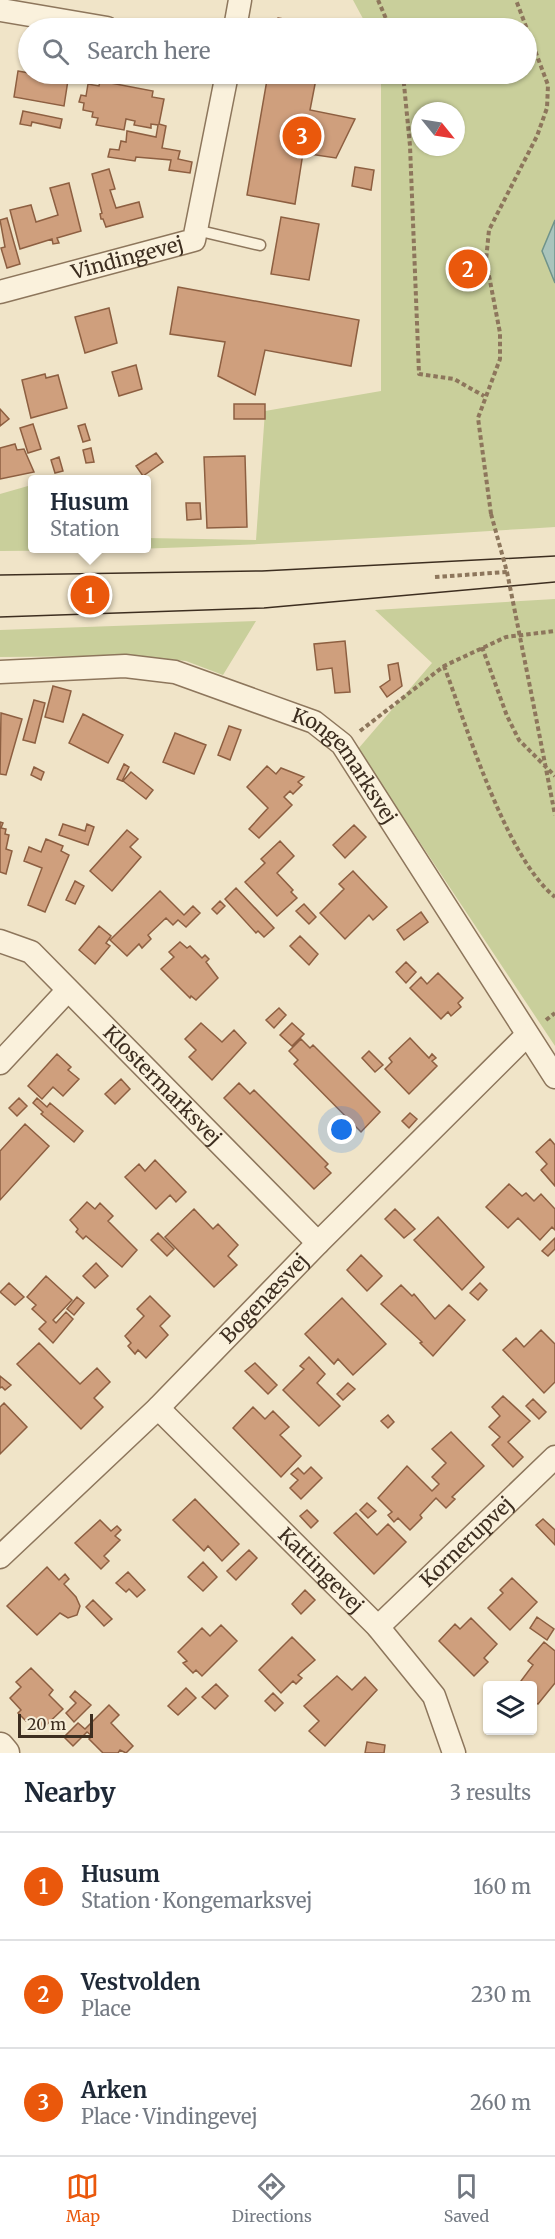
<!DOCTYPE html>
<meta charset="utf-8">
<style>
:root{--surface:#fff;--page:#f2f2f3;--text:#1f2937;--muted:#747a83;--line:#e0e1e3;--accent:#ea580c}
body{margin:0;font-family:Merriweather,serif;background:var(--page);color:var(--text)}
.controls{position:absolute;right:18px;bottom:18px;display:grid;overflow:hidden;border-radius:6px;box-shadow:0 2px 4px #0004}
.controls button{width:54px;height:54px;display:grid;place-items:center;padding:0;border:0;border-bottom:2px solid var(--line);background:var(--surface);color:var(--text);font:30px sans-serif}
.compass{position:absolute;left:411px;top:102px;width:54px;height:54px;border-radius:50%;background:var(--surface);box-shadow:0 2px 4px #0004;rotate:120deg}
.scale{position:absolute;left:18px;bottom:15px;width:75px;box-sizing:border-box;padding-left:6px;border:3px solid #3d2e20;border-top:0;font-size:16px;line-height:21px;white-space:nowrap;color:#3d2e20;-webkit-text-stroke:4px #f7eed8;paint-order:stroke}
.you{position:absolute;left:342px;top:1130px;width:21px;height:21px;margin:-15px;border:4px solid #fff;border-radius:50%;background:#1a73e8;box-shadow:0 0 0 9px #1a73e833}
.badge{display:grid;place-items:center;width:39px;height:39px;border-radius:50%;background:var(--accent);color:#fff;font-size:20px;font-weight:700}
.pin{position:absolute;translate:-50% -50%;border:3px solid #fff;box-shadow:0 2px 6px #0006}
.popup{position:absolute;left:28px;top:475px;width:123px;height:78px;box-sizing:border-box;display:grid;place-content:center;border-radius:6px;background:var(--surface);filter:drop-shadow(0 2px 4px #0005);font-size:20px;white-space:nowrap;color:var(--muted)}
.popup b{font-size:22px;color:var(--text)}
.popup::after{content:'';position:absolute;left:50%;top:100%;margin-left:-12px;border:12px solid transparent;border-top-color:var(--surface)}
.list{margin:0;padding:0;list-style:none}
h2{display:flex;justify-content:space-between;align-items:center;height:78px;margin:0;padding:0 24px;font-size:26px}
h2 small{font-size:20px;font-weight:400;color:var(--muted)}
.list li{display:grid;grid-template-columns:39px 1fr auto;gap:18px;align-items:center;box-sizing:border-box;height:108px;padding:0 24px;border-top:2px solid var(--line)}
.list b{display:block;font-size:22px;white-space:nowrap}
.list p{margin:0;font-size:20px;white-space:nowrap;color:var(--muted)}
.list em{font-size:20px;font-style:normal;color:var(--muted)}
.icon{flex:none;width:33px;height:33px;fill:none;stroke:currentColor;stroke-width:2;stroke-linecap:round;stroke-linejoin:round}
.map{position:relative;flex:none;width:555px;height:1753px;overflow:hidden}
.search{position:absolute;background:var(--surface);box-shadow:0 2px 4px #0004;left:18px;right:18px;top:18px;height:66px;display:flex;align-items:center;gap:15px;box-sizing:border-box;padding:0 21px;border-radius:33px;color:var(--muted);font-size:22px}
.sheet{height:402px;background:var(--surface)}
nav{display:flex;justify-content:space-around;align-items:center;box-sizing:border-box;height:84px;border-top:2px solid var(--line);background:var(--surface);font-size:16px;color:var(--muted)}
nav a{display:grid;justify-items:center;gap:3px}
nav .on{color:var(--accent)}
.map>svg:first-child{display:block}
.green{fill:#c9cf9b;fill-rule:evenodd}
.water{fill:#a9c4bc;stroke:#6f938a;stroke-width:1.5}
.building{fill:#cf9f7d;stroke:#8d5f41;stroke-width:1.5}
.lines{fill:none;stroke-linecap:round;stroke-linejoin:round}
.service-casing{stroke:#8d765c;stroke-width:13}
.minor-casing{stroke:#8d765c;stroke-width:25}
.tertiary-casing{stroke:#8d765c;stroke-width:31}
.path{stroke:#8d765c;stroke-width:4;stroke-dasharray:4.5 3;stroke-linecap:butt}
.service{stroke:#faf1dc;stroke-width:10}
.minor{stroke:#faf1dc;stroke-width:22}
.tertiary{stroke:#faf1dc;stroke-width:28}
.tram{stroke:#3d2e20;stroke-width:1.5}
.path-bridge{stroke:#8d765c;stroke-width:4;stroke-dasharray:4.5 3;stroke-linecap:butt}
.labels{text-anchor:middle;stroke-width:4.5;stroke-linejoin:round;paint-order:stroke}
.street-label{font-size:20px;fill:#3d2e20;stroke:#f7eed8}
</style>
<div class="map">
<svg width="555" height="1753" viewBox="0 0 555 1753">
<rect width="100%" height="100%" fill="#f0e4c8"/>
<path class="green" d="M 353,0 L 555,0 L 555,527 C 370,538 186,551 0,551 L 0,494 L 28,486 L 33,516 L 33,548 L 147,548 L 147,538 L 256,540 L 265,411 L 381,391 L 381,74 L 526,74 L 526,28 L 368,28 ZM 420,111 L 456,111 L 456,147 L 420,147 Z
M 555,599 L 555,1046 L 358,749 L 432,663 L 375,610 Z
M 256,621 L 223,675 L 186,661 L 132,656 L 0,657 L 0,630 Z"/>
<path class="water" d="M 555,220 L 555,283 L 542,251 Z"/>
<path class="building" d="M 278,18 L 325,26 L 325,28 L 276,28 Z
M 18,71 L 68,80 L 64,106 L 14,97 Z
M 268,74 L 317,74 L 310,110 L 355,119 L 336,158 L 303,153 L 295,204 L 247,195 Z
M 100,81 L 153,91 L 152,97 L 164,99 L 159,124 L 166,126 L 162,148 L 180,151 L 178,159 L 192,162 L 190,173 L 169,170 L 171,160 L 136,157 L 135,161 L 108,157 L 110,149 L 119,150 L 121,141 L 126,142 L 127,131 L 156,137 L 158,125 L 151,124 L 151,128 L 134,125 L 135,121 L 126,119 L 124,130 L 96,125 L 98,118 L 92,117 L 93,112 L 83,110 L 84,103 L 79,102 L 81,95 L 86,96 L 88,84 L 99,86 Z
M 23,111 L 62,119 L 60,128 L 32,122 L 31,126 L 20,124 Z
M 355,167 L 374,170 L 371,190 L 352,186 Z
M 109,169 L 115,189 L 110,190 L 116,208 L 139,202 L 143,217 L 106,227 L 103,219 L 101,219 L 100,214 L 102,213 L 92,174 Z
M 69,183 L 81,231 L 57,238 L 59,243 L 53,244 L 52,239 L 20,249 L 10,210 L 31,205 L 36,222 L 58,215 L 50,188 Z
M 281,217 L 319,224 L 309,280 L 271,274 Z
M 7,218 L 20,264 L 7,268 L 1,248 L 5,247 L 0,220 Z
M 178,287 L 359,320 L 351,366 L 265,350 L 255,395 L 218,376 L 225,342 L 170,334 Z
M 109,308 L 117,343 L 85,353 L 75,317 Z
M 136,365 L 142,389 L 119,396 L 112,372 Z
M 45,374 L 46,378 L 58,375 L 67,408 L 31,418 L 22,380 Z
M 234,404 L 265,404 L 265,419 L 234,419 Z
M 0,409 L 9,419 L 0,426 Z
M 33,424 L 41,449 L 28,453 L 20,428 Z
M 85,424 L 90,440 L 83,442 L 78,426 Z
M 15,444 L 17,450 L 24,449 L 34,472 L 0,479 L 0,448 Z
M 91,448 L 94,462 L 86,463 L 83,450 Z
M 156,453 L 163,462 L 143,476 L 136,466 Z
M 245,456 L 247,527 L 207,528 L 204,457 Z
M 59,457 L 63,471 L 55,473 L 51,460 Z
M 186,503 L 200,503 L 201,519 L 187,520 Z
M 345,641 L 350,692 L 335,693 L 332,668 L 317,670 L 314,644 Z
M 398,663 L 402,686 L 387,697 L 380,687 L 390,680 L 388,665 Z
M 53,686 L 71,691 L 63,722 L 45,717 Z
M 34,700 L 45,703 L 35,743 L 23,740 Z
M 1,713 L 22,719 L 6,775 L 0,774 Z
M 83,714 L 123,735 L 108,763 L 69,743 Z
M 229,726 L 241,730 L 230,760 L 218,755 Z
M 175,733 L 206,745 L 194,774 L 163,762 Z
M 124,764 L 129,767 L 122,781 L 117,779 Z
M 267,766 L 276,774 L 281,768 L 304,777 L 298,782 L 302,785 L 293,794 L 290,791 L 284,797 L 292,805 L 259,838 L 249,829 L 268,808 L 247,787 Z
M 34,767 L 44,772 L 41,780 L 31,775 Z
M 131,772 L 153,790 L 146,799 L 123,781 Z
M 0,822 L 3,823 L 1,828 L 6,829 L 5,834 L 9,835 L 6,849 L 12,851 L 6,874 L 0,872 Z
M 63,824 L 85,831 L 87,824 L 94,827 L 88,845 L 59,835 Z
M 354,825 L 366,837 L 345,858 L 333,845 Z
M 127,830 L 138,839 L 130,847 L 141,857 L 112,891 L 90,871 Z
M 46,839 L 63,846 L 61,851 L 69,855 L 45,912 L 28,905 L 42,868 L 24,861 L 29,847 L 41,852 Z
M 280,841 L 294,856 L 277,873 L 293,890 L 291,892 L 297,898 L 277,916 L 245,882 L 265,863 L 261,859 Z
M 353,871 L 387,907 L 373,920 L 369,915 L 345,939 L 320,913 L 344,889 L 339,884 Z
M 75,881 L 84,886 L 75,904 L 66,900 Z
M 236,888 L 274,928 L 264,937 L 258,931 L 256,933 L 225,899 Z
M 160,891 L 184,915 L 193,906 L 200,913 L 186,927 L 178,920 L 173,925 L 166,918 L 148,935 L 151,939 L 142,948 L 139,944 L 127,956 L 110,940 Z
M 220,901 L 225,906 L 217,914 L 212,909 Z
M 304,904 L 316,917 L 309,924 L 296,911 Z
M 421,912 L 428,922 L 404,940 L 397,930 Z
M 99,926 L 111,936 L 106,943 L 110,946 L 95,964 L 79,950 Z
M 300,936 L 318,954 L 309,965 L 290,946 Z
M 180,942 L 187,948 L 190,946 L 202,958 L 205,955 L 209,959 L 206,962 L 218,978 L 196,1000 L 191,996 L 190,998 L 161,969 L 174,957 L 169,952 Z
M 406,962 L 416,972 L 406,983 L 396,972 Z
M 438,973 L 463,998 L 458,1003 L 461,1007 L 451,1016 L 448,1012 L 441,1019 L 410,988 L 421,977 L 427,984 Z
M 279,1008 L 286,1015 L 274,1028 L 266,1020 Z
M 201,1023 L 222,1042 L 234,1030 L 246,1043 L 212,1080 L 189,1057 L 196,1050 L 185,1039 Z
M 292,1023 L 304,1034 L 292,1046 L 280,1035 Z
M 410,1038 L 429,1058 L 432,1054 L 436,1058 L 432,1061 L 437,1066 L 409,1094 L 385,1069 L 392,1062 L 389,1058 Z
M 301,1039 L 310,1048 L 313,1045 L 380,1112 L 361,1132 L 294,1064 L 298,1060 L 289,1051 Z
M 369,1051 L 383,1065 L 375,1072 L 362,1058 Z
M 57,1054 L 71,1067 L 68,1070 L 79,1079 L 63,1096 L 53,1087 L 42,1099 L 28,1086 Z
M 121,1079 L 130,1089 L 115,1104 L 105,1094 Z
M 239,1083 L 250,1094 L 254,1090 L 328,1164 L 325,1167 L 331,1173 L 314,1189 L 224,1098 Z
M 19,1098 L 27,1106 L 17,1116 L 9,1108 Z
M 37,1098 L 47,1107 L 50,1103 L 83,1131 L 74,1142 L 41,1114 L 43,1112 L 33,1103 Z
M 410,1113 L 417,1119 L 409,1128 L 402,1121 Z
M 25,1124 L 49,1146 L 0,1200 L 0,1151 Z
M 550,1139 L 555,1145 L 555,1186 L 541,1170 L 547,1164 L 536,1152 Z
M 155,1160 L 186,1192 L 176,1202 L 170,1195 L 156,1209 L 125,1177 L 139,1164 L 145,1171 Z
M 509,1184 L 522,1196 L 526,1193 L 534,1201 L 541,1194 L 555,1209 L 555,1230 L 552,1227 L 540,1240 L 518,1218 L 508,1228 L 486,1207 Z
M 87,1202 L 95,1209 L 100,1203 L 113,1216 L 108,1221 L 137,1250 L 122,1267 L 86,1236 L 83,1239 L 76,1232 L 78,1229 L 70,1220 Z
M 194,1209 L 213,1229 L 218,1224 L 238,1245 L 228,1256 L 237,1265 L 214,1287 L 165,1237 Z
M 395,1209 L 415,1229 L 404,1238 L 385,1219 Z
M 438,1217 L 484,1267 L 462,1290 L 414,1240 Z
M 158,1233 L 174,1249 L 167,1256 L 151,1240 Z
M 555,1238 L 555,1249 L 548,1256 L 542,1251 Z
M 361,1255 L 382,1276 L 367,1291 L 347,1270 Z
M 96,1263 L 108,1276 L 95,1288 L 83,1276 Z
M 46,1276 L 72,1300 L 53,1320 L 56,1323 L 66,1312 L 73,1319 L 53,1343 L 39,1329 L 46,1322 L 32,1309 L 36,1305 L 27,1297 Z
M 9,1283 L 24,1297 L 15,1305 L 0,1292 Z
M 480,1283 L 487,1290 L 478,1300 L 470,1293 Z
M 401,1285 L 412,1296 L 414,1294 L 435,1319 L 449,1305 L 465,1320 L 433,1356 L 420,1343 L 422,1342 L 381,1304 Z
M 150,1296 L 170,1316 L 160,1326 L 168,1335 L 146,1358 L 138,1350 L 135,1354 L 128,1346 L 131,1343 L 125,1336 L 144,1316 L 137,1309 Z
M 77,1297 L 84,1303 L 74,1315 L 67,1309 Z
M 342,1298 L 386,1344 L 353,1375 L 338,1359 L 334,1364 L 305,1334 Z
M 541,1330 L 555,1344 L 555,1382 L 544,1393 L 503,1350 L 516,1338 L 524,1347 Z
M 39,1343 L 80,1384 L 97,1368 L 110,1382 L 94,1398 L 103,1407 L 81,1429 L 17,1364 Z
M 309,1357 L 325,1374 L 317,1383 L 340,1406 L 319,1426 L 283,1390 L 304,1369 L 300,1366 Z
M 255,1363 L 277,1385 L 268,1394 L 245,1371 Z
M 0,1376 L 11,1385 L 5,1390 L 2,1387 L 0,1388 Z
M 348,1383 L 355,1389 L 343,1400 L 337,1394 Z
M 503,1396 L 530,1421 L 508,1442 L 523,1457 L 513,1467 L 492,1445 L 500,1437 L 489,1427 L 500,1416 L 492,1407 Z
M 533,1399 L 546,1412 L 539,1419 L 526,1406 Z
M 4,1403 L 27,1427 L 0,1454 L 0,1407 Z
M 253,1407 L 265,1419 L 273,1411 L 289,1427 L 280,1435 L 301,1456 L 281,1477 L 233,1428 Z
M 388,1415 L 394,1422 L 388,1428 L 381,1421 Z
M 451,1432 L 484,1466 L 452,1497 L 455,1499 L 446,1508 L 436,1498 L 420,1515 L 422,1518 L 410,1530 L 398,1518 L 394,1522 L 388,1515 L 392,1512 L 378,1498 L 407,1466 L 432,1491 L 439,1484 L 432,1477 L 446,1463 L 432,1449 Z
M 311,1467 L 322,1478 L 301,1499 L 290,1488 L 298,1480 L 291,1474 L 298,1468 L 304,1474 Z
M 195,1499 L 239,1544 L 222,1561 L 208,1546 L 204,1551 L 173,1520 Z
M 367,1503 L 376,1511 L 368,1518 L 360,1510 Z
M 307,1510 L 318,1521 L 311,1528 L 300,1516 Z
M 356,1513 L 377,1535 L 388,1524 L 406,1542 L 374,1574 L 334,1533 Z
M 543,1519 L 555,1530 L 555,1545 L 536,1525 Z
M 100,1520 L 111,1531 L 117,1526 L 121,1530 L 115,1536 L 120,1540 L 104,1556 L 109,1561 L 101,1569 L 75,1543 Z
M 249,1550 L 257,1558 L 236,1580 L 227,1571 Z
M 203,1562 L 217,1577 L 203,1591 L 188,1577 Z
M 47,1567 L 59,1580 L 65,1574 L 69,1579 L 64,1584 L 76,1597 L 80,1606 L 77,1615 L 68,1618 L 60,1613 L 37,1635 L 7,1606 Z
M 128,1572 L 145,1590 L 137,1597 L 129,1589 L 126,1592 L 116,1583 Z
M 512,1578 L 537,1602 L 510,1630 L 488,1608 L 503,1593 L 500,1590 Z
M 305,1590 L 315,1600 L 301,1614 L 292,1604 Z
M 93,1600 L 112,1619 L 104,1626 L 86,1607 Z
M 537,1617 L 554,1629 L 547,1640 L 530,1628 Z
M 471,1618 L 497,1644 L 484,1658 L 488,1662 L 474,1676 L 439,1641 L 455,1624 L 460,1629 Z
M 221,1625 L 237,1641 L 202,1676 L 196,1670 L 193,1673 L 183,1663 L 187,1661 L 178,1652 L 202,1628 L 210,1636 Z
M 292,1637 L 315,1660 L 298,1675 L 302,1678 L 296,1684 L 293,1681 L 281,1693 L 259,1670 Z
M 544,1642 L 555,1651 L 555,1683 L 538,1704 L 532,1700 L 532,1686 L 521,1681 L 533,1665 L 528,1661 Z
M 31,1668 L 53,1690 L 49,1695 L 63,1709 L 41,1730 L 29,1718 L 26,1721 L 18,1713 L 21,1710 L 10,1698 L 21,1687 L 16,1682 Z
M 337,1676 L 352,1690 L 365,1677 L 377,1690 L 325,1746 L 309,1731 L 319,1721 L 304,1706 Z
M 216,1684 L 228,1696 L 215,1709 L 202,1697 Z
M 186,1688 L 196,1698 L 178,1715 L 168,1706 Z
M 75,1691 L 91,1705 L 74,1722 L 66,1713 L 76,1703 L 70,1697 Z
M 273,1693 L 283,1703 L 275,1711 L 265,1701 Z
M 109,1705 L 119,1715 L 111,1723 L 133,1746 L 126,1753 L 120,1750 L 118,1753 L 103,1753 L 89,1739 L 92,1736 L 87,1732 L 73,1746 L 64,1737 L 78,1723 L 85,1729 Z
M 367,1742 L 385,1745 L 384,1753 L 365,1753 Z"/>
<g class="lines">
<g class="service-casing">
<path id="service" d="M 196,230 L 260,245"/>
</g>
<g class="minor-casing">
<g id="minor">
<path d="M 1,10 L 107,28"/>
<path d="M 235,28 L 240,0"/>
<path id="s1" d="M 0,292 L 194,240 L 227,74"/>
<path id="s2" d="M 0,672 L 125,666 L 175,672 L 314,722 L 342,744 L 555,1077"/>
<path id="s3" d="M 0,941 L 31,952 L 318,1243"/>
<path d="M 0,1063 L 67,991"/>
<path id="s4" d="M 158,1408 L 378,1627 L 434,1696 L 454,1753"/>
<path id="s5" d="M 0,1557 L 158,1408 L 318,1243 L 527,1035"/>
<path id="s6" d="M 378,1627 L 555,1457"/>
</g>
</g>
<g class="tertiary-casing">
<path id="tertiary" d="M 0,1747 L 5,1753"/>
</g>
<path class="path" d="M 378,0 L 390,28
M 403,74 L 410,146 L 419,374 L 454,379 L 484,396
M 491,514 L 478,418 L 500,359 L 500,333 L 486,260 L 489,230 L 537,136 L 547,108 L 548,85 L 516,0
M 435,577 L 507,572
M 482,647 L 507,716 L 519,740 L 555,776
M 444,666 C 467,727 506,858 555,897
M 532,697 L 555,815
M 360,731 L 444,666 L 506,637 L 555,631
M 546,1020 L 555,1013"/>
<use href="#service" class="service"/>
<use href="#minor" class="minor"/>
<use href="#tertiary" class="tertiary"/>
<path class="tram" d="M 0,575 L 262,571 L 555,556
M 0,617 L 264,608 L 555,582"/>
<path class="path-bridge" d="M 491,514 L 507,572 L 532,697"/>
</g>
<g class="labels">
<g class="street-label">
<text dy="7" stroke="none"><textPath href="#s1" startOffset="132">Vindingevej</textPath></text>
<text dy="7" stroke="none"><textPath href="#s2" startOffset="376">Kongemarksvej</textPath></text>
<text dy="7" stroke="none"><textPath href="#s3" startOffset="220">Klostermarksvej</textPath></text>
<text dy="7" stroke="none"><textPath href="#s5" startOffset="370">Bogenæsvej</textPath></text>
<text dy="7" stroke="none"><textPath href="#s6" startOffset="123">Kornerupvej</textPath></text>
<text dy="7" stroke="none"><textPath href="#s4" startOffset="230">Kattingevej</textPath></text>
</g>
</g>
</svg>
<div class="controls">
<button><svg class="icon" aria-label="layers" viewBox="0 0 24 24"><path d="M12 4l9 5-9 5-9-5zM3 14l9 5 9-5"/></svg></button>
</div>
<svg class="compass" viewBox="-18 -18 36 36"><path d="M0-13l5 13h-10z" fill="#e53935"/><path d="M0 13l5-13h-10z" fill="#747a83"/></svg>
<div class="scale">20 m</div>
<div class="you"></div>
<div class="pin badge" style="left:90px;top:595px">1</div>
<div class="popup"><b>Husum</b>Station</div>
<div class="pin badge" style="left:468px;top:269px">2</div>
<div class="pin badge" style="left:302px;top:136px">3</div>
<div class="search"><svg class="icon" aria-label="search" viewBox="0 0 24 24"><circle cx="10" cy="10" r="6"/><path d="M15 15l6 6"/></svg>Search here</div>
</div>
<section class="sheet">
<h2>Nearby<small>3 results</small></h2>
<ul class="list">
<li><span class="badge">1</span><div><b>Husum</b><p>Station · Kongemarksvej</p></div><em>160 m</em></li>
<li><span class="badge">2</span><div><b>Vestvolden</b><p>Place</p></div><em>230 m</em></li>
<li><span class="badge">3</span><div><b>Arken</b><p>Place · Vindingevej</p></div><em>260 m</em></li>
</ul>
</section>
<nav>
<a class="on"><svg class="icon" aria-label="map" viewBox="0 0 24 24"><path d="M3 6l6-2 6 2 6-2v14l-6 2-6-2-6 2zM9 4v14M15 6v14"/></svg>Map</a>
<a><svg class="icon" aria-label="directions" viewBox="0 0 24 24"><path d="M12 3l9 9-9 9-9-9zM9 14v-3h6M13 9l2 2-2 2"/></svg>Directions</a>
<a><svg class="icon" aria-label="saved" viewBox="0 0 24 24"><path d="M7 4h10v16l-5-4-5 4z"/></svg>Saved</a>
</nav>
